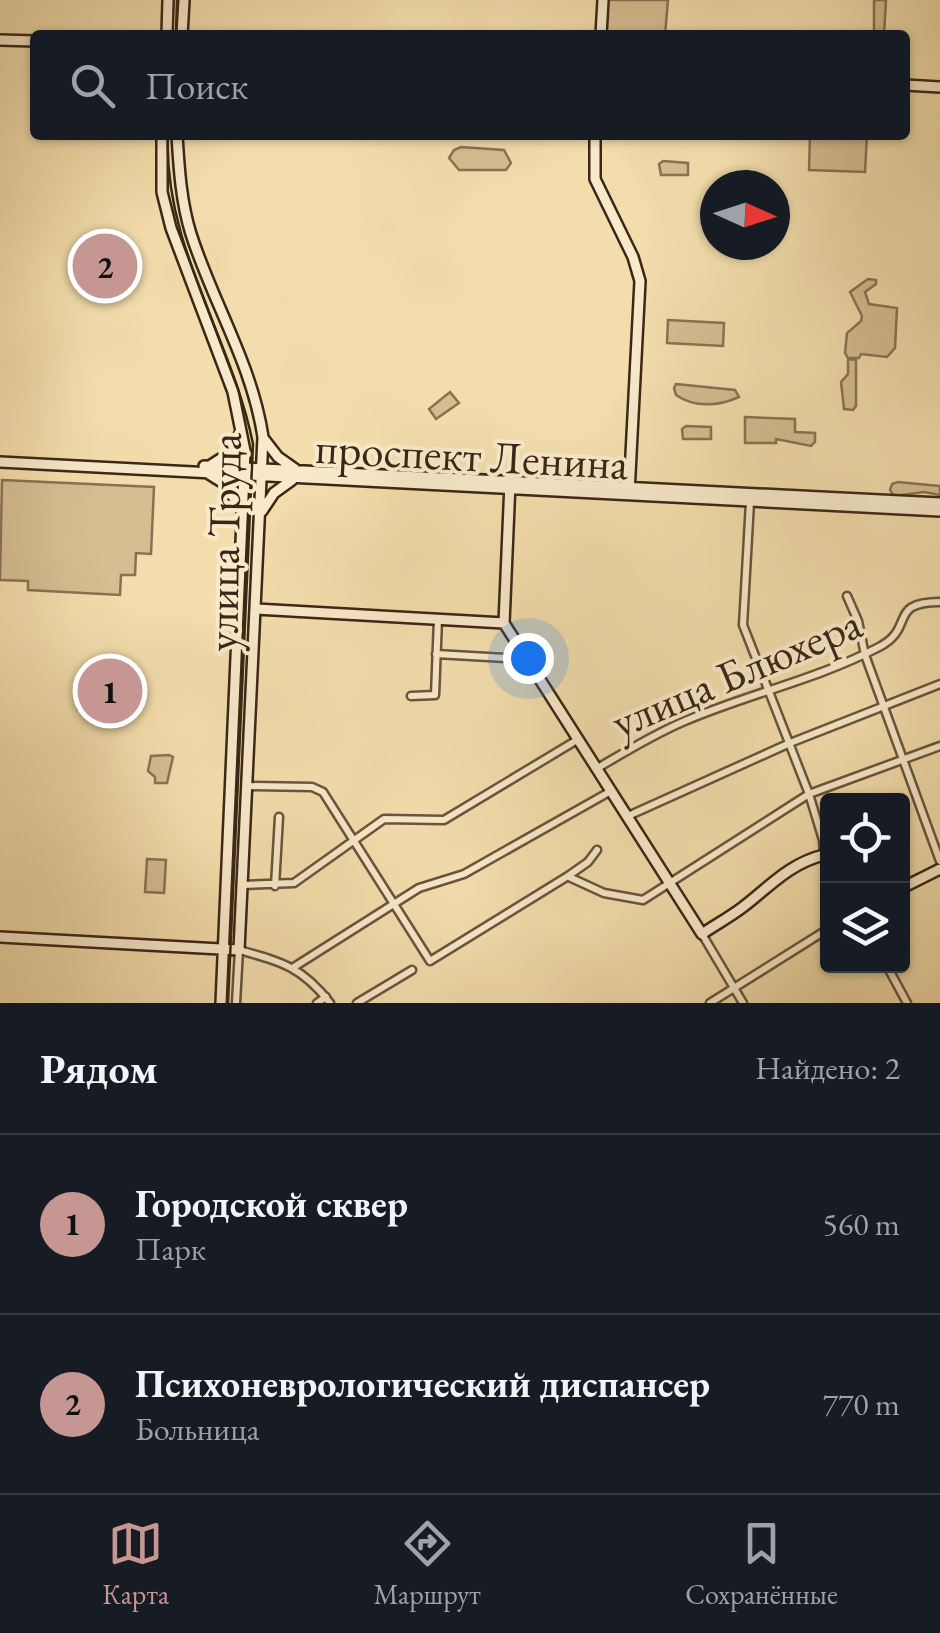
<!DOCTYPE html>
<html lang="ru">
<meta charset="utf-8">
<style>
:root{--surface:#171b24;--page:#242831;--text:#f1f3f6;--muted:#9ea1a6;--line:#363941;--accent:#c59692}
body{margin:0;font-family:"EB Garamond",serif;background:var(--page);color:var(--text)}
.controls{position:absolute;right:30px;bottom:30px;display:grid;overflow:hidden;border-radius:10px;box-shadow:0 2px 8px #0004}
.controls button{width:90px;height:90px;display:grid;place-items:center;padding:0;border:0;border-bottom:2px solid var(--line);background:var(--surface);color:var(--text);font:50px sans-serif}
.compass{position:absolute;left:700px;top:170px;width:90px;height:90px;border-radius:50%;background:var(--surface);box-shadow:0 2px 8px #0004;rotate:93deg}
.you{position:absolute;left:528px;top:658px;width:35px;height:35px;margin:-25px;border:8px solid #fff;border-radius:50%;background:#1a73e8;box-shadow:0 0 0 15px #1a73e833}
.badge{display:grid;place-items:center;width:65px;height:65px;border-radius:50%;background:var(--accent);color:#111;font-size:32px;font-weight:700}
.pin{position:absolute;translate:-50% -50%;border:5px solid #fff;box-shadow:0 2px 10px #0006}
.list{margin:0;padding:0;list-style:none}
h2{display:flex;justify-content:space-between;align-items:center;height:130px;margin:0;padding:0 40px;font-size:42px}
h2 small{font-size:32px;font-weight:400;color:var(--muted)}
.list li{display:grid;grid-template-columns:65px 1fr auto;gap:30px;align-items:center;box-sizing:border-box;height:180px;padding:0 40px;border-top:2px solid var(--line)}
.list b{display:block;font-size:38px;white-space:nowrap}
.list p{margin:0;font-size:32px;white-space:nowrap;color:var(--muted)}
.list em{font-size:32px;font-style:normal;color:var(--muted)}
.icon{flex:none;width:55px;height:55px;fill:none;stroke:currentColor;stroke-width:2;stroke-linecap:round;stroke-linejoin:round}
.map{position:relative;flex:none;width:940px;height:1003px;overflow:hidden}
.search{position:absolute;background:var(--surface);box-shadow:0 2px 8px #0004;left:30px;right:30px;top:30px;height:110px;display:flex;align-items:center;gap:25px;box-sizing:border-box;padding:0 35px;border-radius:10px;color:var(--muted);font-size:38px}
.sheet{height:490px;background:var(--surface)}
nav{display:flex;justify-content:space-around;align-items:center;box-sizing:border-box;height:140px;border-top:2px solid var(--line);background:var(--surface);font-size:28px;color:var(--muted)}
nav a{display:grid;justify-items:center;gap:5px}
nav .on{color:var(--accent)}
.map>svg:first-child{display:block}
.green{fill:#d4be92;stroke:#887254;stroke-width:2.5}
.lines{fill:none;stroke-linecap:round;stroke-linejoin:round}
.street-casing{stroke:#6a543c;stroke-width:11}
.secondary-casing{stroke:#3c2616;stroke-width:14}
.street{stroke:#f7e9c9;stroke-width:6}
.secondary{stroke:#f7e9c9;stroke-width:9}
.tram{stroke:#3c2616;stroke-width:2.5}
.labels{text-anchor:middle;stroke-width:8;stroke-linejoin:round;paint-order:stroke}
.street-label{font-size:45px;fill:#3c2616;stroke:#f7e9c9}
</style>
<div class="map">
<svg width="940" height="1003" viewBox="0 0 940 1003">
<rect width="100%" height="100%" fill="#f3ddac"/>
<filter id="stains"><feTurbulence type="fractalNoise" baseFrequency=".002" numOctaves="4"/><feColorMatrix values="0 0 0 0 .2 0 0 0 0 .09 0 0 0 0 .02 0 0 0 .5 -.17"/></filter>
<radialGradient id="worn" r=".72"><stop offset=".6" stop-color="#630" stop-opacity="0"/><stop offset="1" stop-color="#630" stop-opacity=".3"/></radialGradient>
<path class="green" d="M 607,0 L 668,0 L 665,35 L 606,35 Z
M 874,0 L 886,0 L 884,35 L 874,35 Z
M 810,135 L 867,135 L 865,172 L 809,170 Z
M 461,147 L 504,150 L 511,163 L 506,170 L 459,170 L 449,158 L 454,150 Z
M 663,161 L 688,163 L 688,175 L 661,175 L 659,164 Z
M 868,279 L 876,280 L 876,284 L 865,292 L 869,304 L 897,308 L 895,348 L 887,357 L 861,354 L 859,358 L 848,358 L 845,353 L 847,333 L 861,321 L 862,316 L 850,292 Z
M 668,320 L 724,323 L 723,346 L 667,343 Z
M 848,359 L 856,360 L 856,406 L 853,410 L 844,409 L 841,382 L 848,374 Z
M 676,384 L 735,390 L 739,397 C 720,406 694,408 676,395 L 674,388 Z
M 450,392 L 459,403 L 436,419 L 429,409 Z
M 745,417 L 795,419 L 795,432 L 815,433 L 815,442 L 811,446 L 776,439 L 776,443 L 745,443 Z
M 686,426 L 711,427 L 711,439 L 683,439 L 682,429 Z
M 2,480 L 154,487 L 151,554 L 136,553 L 135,575 L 121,575 L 120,595 L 28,590 L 28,581 L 0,580 Z
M 898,482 L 940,486 L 940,495 L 924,492 L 894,496 L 890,490 L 892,484 Z
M 80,671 L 141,673 L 139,712 L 78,709 Z
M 169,755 L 173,757 L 167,783 L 155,783 L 155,777 L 148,771 L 151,756 Z
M 147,859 L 166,860 L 164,893 L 145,892 Z"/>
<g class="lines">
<g class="street-casing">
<path id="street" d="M 750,502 L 743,625 L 809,794 L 823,840 L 824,855
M 847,596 L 858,621 L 865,655 L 940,861
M 436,654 L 525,659
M 411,696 L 435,695 L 438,619
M 596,769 C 625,752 654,734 685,721 C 748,694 818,679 879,647 C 916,628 887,602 940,602
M 246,786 L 312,787 L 323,792 L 430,961 L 568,876 L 588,862 L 597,850
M 628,816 L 790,743 L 940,684
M 569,877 L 604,893 L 643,900 L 809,794 L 940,746
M 242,885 L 294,883 L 384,819 L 444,820 L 577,740
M 275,886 L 279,817
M 702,934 L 743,1003
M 887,966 L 907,1003
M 294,967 L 419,888 L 464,874 L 611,791
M 236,1003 L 239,950 C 282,962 302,967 330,1003
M 317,1003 L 326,997
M 357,1003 L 412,970
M 710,1003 L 828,929"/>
</g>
<g class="secondary-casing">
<path id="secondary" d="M 167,35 L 168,0
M 182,35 L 184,0
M 601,35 L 603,0
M 0,40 L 35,41
M 905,85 L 940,87
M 162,135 L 162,192 L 171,228 L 233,392 L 245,451 L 221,1003
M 595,135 L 595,179 L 633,257 L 640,281 L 629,493
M 264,439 L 278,457 L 295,469
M 0,462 L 940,511
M 211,465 L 233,451 L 239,435
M 204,466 L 940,503
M 209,474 L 225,484 L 241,509
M 510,483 L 504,623 L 702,934 C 715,925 730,917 743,907 C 769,887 790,863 824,855 L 828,859
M 262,511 L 274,493 L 292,480
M 256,609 L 504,623
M 902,888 L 940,869
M 0,937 L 239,950 L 263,437 C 252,364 213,303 191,234 C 181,202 179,168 177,135"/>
</g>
<use href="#street" class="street"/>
<use href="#secondary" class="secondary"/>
<path class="tram" d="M 176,35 L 177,0
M 168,135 C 163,245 232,339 253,444 L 228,1003"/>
</g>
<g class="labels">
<g class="street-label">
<text transform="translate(472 455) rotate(3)" y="16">проспект Ленина</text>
<text transform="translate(223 542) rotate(-89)" y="16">улица Труда</text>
<text transform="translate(736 672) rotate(-23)" y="16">улица Блюхера</text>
</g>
</g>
<rect width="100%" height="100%" filter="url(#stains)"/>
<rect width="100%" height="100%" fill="url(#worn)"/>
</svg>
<div class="controls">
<button><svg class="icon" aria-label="locate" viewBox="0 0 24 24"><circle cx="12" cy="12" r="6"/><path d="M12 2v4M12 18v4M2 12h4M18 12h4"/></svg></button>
<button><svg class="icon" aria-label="layers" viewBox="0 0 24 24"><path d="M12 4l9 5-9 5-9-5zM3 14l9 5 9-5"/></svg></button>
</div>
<svg class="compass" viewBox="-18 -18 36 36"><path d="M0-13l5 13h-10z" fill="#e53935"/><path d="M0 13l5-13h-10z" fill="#9ea1a6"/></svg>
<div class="you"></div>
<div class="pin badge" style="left:110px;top:691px">1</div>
<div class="pin badge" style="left:105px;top:266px">2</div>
<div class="search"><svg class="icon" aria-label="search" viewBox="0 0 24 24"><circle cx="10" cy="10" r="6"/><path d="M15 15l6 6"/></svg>Поиск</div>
</div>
<section class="sheet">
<h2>Рядом<small>Найдено: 2</small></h2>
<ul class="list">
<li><span class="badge">1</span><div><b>Городской сквер</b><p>Парк</p></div><em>560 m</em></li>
<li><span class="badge">2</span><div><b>Психоневрологический диспансер</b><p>Больница</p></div><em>770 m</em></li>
</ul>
</section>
<nav>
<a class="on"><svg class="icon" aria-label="map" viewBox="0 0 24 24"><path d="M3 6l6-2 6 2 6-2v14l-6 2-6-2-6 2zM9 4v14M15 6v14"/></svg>Карта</a>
<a><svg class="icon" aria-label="directions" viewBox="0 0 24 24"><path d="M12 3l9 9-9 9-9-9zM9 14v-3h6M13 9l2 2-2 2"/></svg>Маршрут</a>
<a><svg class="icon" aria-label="saved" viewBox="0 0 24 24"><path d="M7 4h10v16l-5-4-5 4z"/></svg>Сохранённые</a>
</nav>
